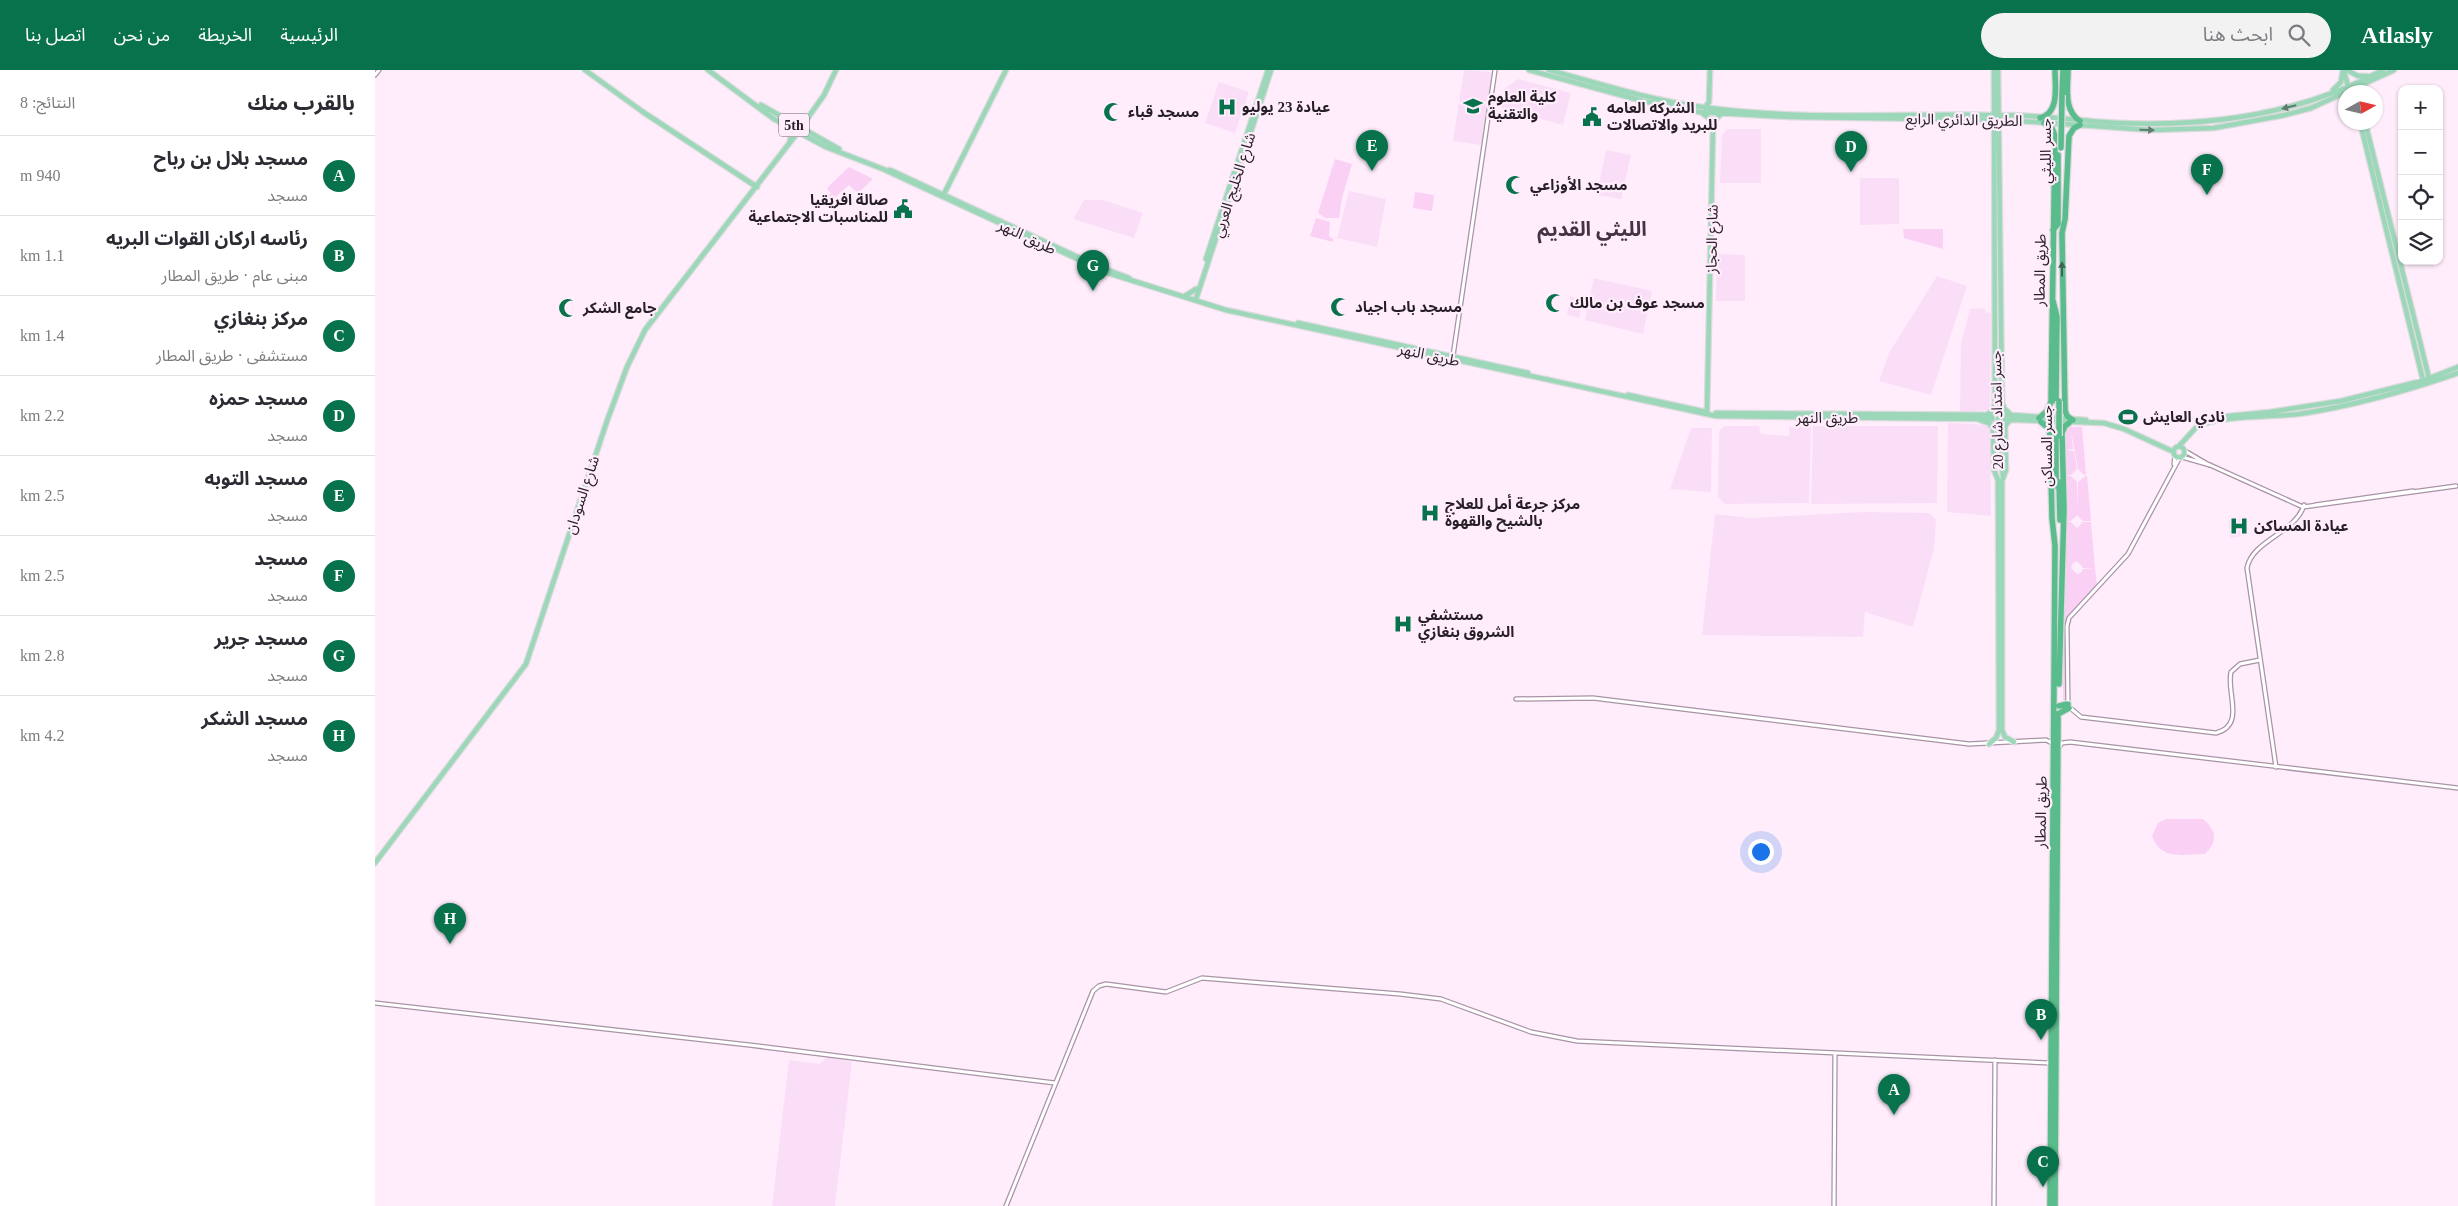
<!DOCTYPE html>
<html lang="ar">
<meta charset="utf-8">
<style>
:root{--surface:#fff;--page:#f2f2f3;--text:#2b2b33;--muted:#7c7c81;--line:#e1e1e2;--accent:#07724b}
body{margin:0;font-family:"Times New Roman","Noto Sans Arabic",serif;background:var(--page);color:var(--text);direction:rtl}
.controls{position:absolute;right:15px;top:15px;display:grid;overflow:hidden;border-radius:10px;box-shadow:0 1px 4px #0004}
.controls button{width:45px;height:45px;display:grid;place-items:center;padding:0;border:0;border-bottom:1px solid var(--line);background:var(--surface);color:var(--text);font:25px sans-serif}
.compass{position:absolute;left:1963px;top:15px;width:45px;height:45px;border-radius:50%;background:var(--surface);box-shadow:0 1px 4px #0004;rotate:82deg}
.you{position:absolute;left:1385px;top:781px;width:18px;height:18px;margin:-12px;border:4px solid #fff;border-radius:50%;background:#1a73e8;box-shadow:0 0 0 8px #1a73e833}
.badge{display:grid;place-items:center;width:32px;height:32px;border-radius:50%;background:var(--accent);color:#fff;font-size:16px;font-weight:700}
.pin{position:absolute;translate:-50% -41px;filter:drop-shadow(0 1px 2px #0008)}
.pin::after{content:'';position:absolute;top:26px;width:18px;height:15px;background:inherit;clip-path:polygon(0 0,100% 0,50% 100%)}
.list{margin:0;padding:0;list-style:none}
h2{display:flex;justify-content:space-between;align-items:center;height:65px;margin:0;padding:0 20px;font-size:21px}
h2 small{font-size:16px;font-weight:400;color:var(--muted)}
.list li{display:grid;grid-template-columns:32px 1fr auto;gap:15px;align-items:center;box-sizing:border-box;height:80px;padding:0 20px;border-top:1px solid var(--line)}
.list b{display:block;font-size:19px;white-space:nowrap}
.list p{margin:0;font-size:16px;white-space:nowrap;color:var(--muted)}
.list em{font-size:16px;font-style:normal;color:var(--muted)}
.icon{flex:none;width:28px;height:28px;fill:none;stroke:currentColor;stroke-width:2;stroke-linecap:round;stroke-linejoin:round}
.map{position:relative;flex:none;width:2083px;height:1136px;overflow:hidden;direction:ltr}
header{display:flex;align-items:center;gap:30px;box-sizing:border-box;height:70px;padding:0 25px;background:var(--accent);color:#fff}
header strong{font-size:24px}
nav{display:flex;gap:28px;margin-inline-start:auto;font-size:18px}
.search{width:350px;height:45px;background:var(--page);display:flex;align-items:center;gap:12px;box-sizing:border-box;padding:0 18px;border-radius:28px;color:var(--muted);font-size:19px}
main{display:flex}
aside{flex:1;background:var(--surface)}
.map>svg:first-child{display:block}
.built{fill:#fadef7}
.green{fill:#fad0f5}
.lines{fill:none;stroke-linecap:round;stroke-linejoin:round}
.minor-casing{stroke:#a894a6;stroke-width:5.5}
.major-casing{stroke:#dcdbdc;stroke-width:7}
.highway-casing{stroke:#dcdbdc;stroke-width:8}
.minor{stroke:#fff;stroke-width:3}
.major{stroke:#9cd7ba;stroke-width:4.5}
.highway{stroke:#5abc8c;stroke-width:5.5}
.major-bridge-casing{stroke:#dcdbdc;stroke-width:7;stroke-linecap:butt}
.highway-bridge-casing{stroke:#dcdbdc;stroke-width:8;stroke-linecap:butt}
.major-bridge{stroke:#9cd7ba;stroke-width:4.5}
.highway-bridge{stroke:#5abc8c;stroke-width:5.5}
.oneway{fill:#627b70}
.oneway2{fill:#3e6654}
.labels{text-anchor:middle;stroke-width:4.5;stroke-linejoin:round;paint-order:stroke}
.shield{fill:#ffedfc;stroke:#685d66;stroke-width:1}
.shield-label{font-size:14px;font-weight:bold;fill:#271f26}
.poi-label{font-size:15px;font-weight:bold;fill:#271f26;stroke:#ffedfc;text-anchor:start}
.street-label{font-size:15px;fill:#271f26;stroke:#ffedfc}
.district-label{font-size:20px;font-weight:bold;fill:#443342;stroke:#ffedfc}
</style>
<header>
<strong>Atlasly</strong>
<div class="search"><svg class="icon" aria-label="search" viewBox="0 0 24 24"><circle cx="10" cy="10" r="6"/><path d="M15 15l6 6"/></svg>ابحث هنا</div>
<nav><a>الرئيسية</a><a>الخريطة</a><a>من نحن</a><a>اتصل بنا</a></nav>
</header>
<main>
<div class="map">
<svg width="2083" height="1136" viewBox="0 0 2083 1136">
<rect width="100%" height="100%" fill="#ffedfc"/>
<path class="built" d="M 1089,0 L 1118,2 L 1106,75 L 1078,71 Z
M 1143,9 L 1196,23 L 1188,55 L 1127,38 L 1129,19 Z
M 844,12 L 874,22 L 860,63 L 830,53 Z
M 1352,59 L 1386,59 L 1386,113 L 1345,113 L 1347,65 Z
M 1231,80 L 1256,85 L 1246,129 L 1223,125 L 1222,123 Z
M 1485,108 L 1524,108 L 1524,154 L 1485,155 Z
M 974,121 L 1011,129 L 1002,177 L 962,168 Z
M 709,130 L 728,130 L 768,143 L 759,168 L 698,149 Z
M 1342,184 L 1370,185 L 1370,231 L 1341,231 Z
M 1562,206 L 1592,216 L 1556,325 L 1504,311 L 1514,283 Z
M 1219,208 L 1277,221 L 1268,264 L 1210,250 Z
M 1195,226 L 1208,230 L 1204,248 L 1192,245 Z
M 1609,238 L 1611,242 L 1616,243 L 1615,340 L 1585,342 L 1586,273 L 1595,239 Z
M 1573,353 L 1613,355 L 1615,357 L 1616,446 L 1572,442 Z
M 1350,356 L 1383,356 L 1385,358 L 1386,364 L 1414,366 L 1414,357 L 1436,357 L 1434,433 L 1350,434 L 1343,427 L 1344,361 Z
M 1438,356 L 1563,356 L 1562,433 L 1436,434 Z
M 1316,358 L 1337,358 L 1336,422 L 1295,419 Z
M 1490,442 L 1555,443 L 1561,450 L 1559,479 L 1538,557 L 1490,542 L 1488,567 L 1327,565 L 1340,444 L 1376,448 Z
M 1871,448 L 1874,465 L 1855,468 L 1853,451 Z
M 452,987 L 477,992 L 460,1136 L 397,1136 L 414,990 L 444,994 Z"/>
<path class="green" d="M 960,89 L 977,94 L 967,128 L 964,148 L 950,148 L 943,143 Z
M 474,97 L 498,109 L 483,123 L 474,115 L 456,131 L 452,127 L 456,123 L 452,119 L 454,116 Z
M 1040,122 L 1059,125 L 1057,141 L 1038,138 Z
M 941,148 L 955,152 L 954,166 L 958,169 L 958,172 L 935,166 Z
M 1528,159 L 1568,159 L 1568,179 L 1529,168 Z
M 1694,357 L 1707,357 L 1711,404 L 1709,405 L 1703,399 L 1696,361 L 1698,379 L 1691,380 L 1699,381 L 1702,399 L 1696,405 L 1691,405 L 1696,406 L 1702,412 L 1702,440 L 1703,412 L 1712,405 L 1716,451 L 1708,451 L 1702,445 L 1696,451 L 1691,452 L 1696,452 L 1702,458 L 1708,452 L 1716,452 L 1720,498 L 1708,498 L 1702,491 L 1698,493 L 1696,498 L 1702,504 L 1706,503 L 1708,499 L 1720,498 L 1722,516 L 1693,547 L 1690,632 L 1688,632 L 1690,360 Z
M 1791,749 L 1828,749 C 1842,760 1843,772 1830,784 C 1808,784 1786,791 1777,766 L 1783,753 Z"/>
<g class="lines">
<g class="minor-casing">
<path id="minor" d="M 0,5 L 4,0
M 1078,286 L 1120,0
M 1810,381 L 1834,395
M 1805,387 L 1753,484 L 1694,548 L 1692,556 L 1693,636 L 1706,647 L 1841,663 C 1871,655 1851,623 1856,602 L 1865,594 L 1885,590
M 1807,387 L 1835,395 L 1928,437 L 2081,416
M 1799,394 L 1800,385
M 1940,435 L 2038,421
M 1141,629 L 1218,628 L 1594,674 L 1671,670 L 1679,674
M 1684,677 L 1687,673 L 1695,672 L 2083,718
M 1901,697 L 1872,498 C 1877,470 1921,463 1929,435
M 0,933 L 374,975 L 680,1013
M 631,1136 L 718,921 L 724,916 L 731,914 L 791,922 L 827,908 L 1025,924 L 1066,929 L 1156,962 L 1202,971 L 1675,993
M 1459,1136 L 1460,983
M 1619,1136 L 1620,990"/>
</g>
<g class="major-casing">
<path id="major" d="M 210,0 L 268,42 L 382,117
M 333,0 L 399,49 L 451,77 L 508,99 L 733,203 L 851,240 L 1341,346 L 1613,349 L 1729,353 L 1749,359 L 1799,382
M 1154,0 L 1268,31 L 1325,42 L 1416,47 L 1631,50 L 1776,60 L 1839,58 L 1910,45 L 1936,38 L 2019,0
M 1174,0 C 1225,14 1275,30 1327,37 C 1425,51 1526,43 1625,45 C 1664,45 1704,51 1744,53 C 1835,57 1927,44 2008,0
M 1623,0 L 1627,332 L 1629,338 L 1636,345
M 1972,0 L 1983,6 L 1992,6
M 1969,1 L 1973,16
M 1958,20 L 1966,12 L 1968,0
M 386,35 L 464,79
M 1330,38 L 1334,32 L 1335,0
M 1327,43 L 1335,49 L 1338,55
M 1985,52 L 2049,314
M 1990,52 L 2055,312
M 411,56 L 416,64 L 415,72
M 425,59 L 449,25 L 461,0
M 515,100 L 722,196 L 754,208
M 569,124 L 631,0
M 831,189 L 893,0
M 810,226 L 821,219
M 821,229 L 896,0
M 923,253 L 1153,303
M 1253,325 L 1331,342
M 1332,342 L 1338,57 L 1341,49 L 1347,43
M 1341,343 L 1636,345 L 1711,350
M 1612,345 L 1618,340 L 1620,334 L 1619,0
M 1602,349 L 1614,353 L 1618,358 L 1619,400 L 1623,410 L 1624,660 L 1621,668 L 1614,674
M 1635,350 L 1630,356 L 1631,400 L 1627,411 L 1627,660 L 1630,667 L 1639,672
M 1825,355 C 1846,346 1897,347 1924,344 C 1978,336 2031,321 2083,303
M 1625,370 L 1628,407
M 1804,376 L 1827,351 L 1834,348 L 1895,342 L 1966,331 L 2047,311 L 2083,297
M1798.5 382a5.5 5.5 0 1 1 11 0a5.5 5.5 0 1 1-11 0Z
M 0,793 L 151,594 L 232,351 L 252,297 L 270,260 L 423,62"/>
</g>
<g class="highway-casing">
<path id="highway" d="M 1693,0 C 1693,17 1688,40 1705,51
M 1687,25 L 1688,0
M 1665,48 C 1685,43 1680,16 1680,0
M 1678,160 L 1683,154 L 1683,85
M 1678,231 L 1682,247 L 1681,331
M 1664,348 L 1672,341 L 1676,332 L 1680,66 L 1677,58 L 1669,53
M 1698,350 L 1692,346 L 1690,340 L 1687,163 L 1690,149 L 1694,66 L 1699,58 L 1705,55
M 1666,352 L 1673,358 L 1675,364 L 1677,448 L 1680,476 L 1675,1136
M 1681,366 L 1681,416
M 1684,412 L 1685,450
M 1684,614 L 1689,439 L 1687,363 L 1690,356 L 1694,353
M 1684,636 L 1693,634
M 1683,644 L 1694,638
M 1680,1136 L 1683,648"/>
</g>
<use href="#minor" class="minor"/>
<use href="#major" class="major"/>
<use href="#highway" class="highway"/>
<g class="major-bridge-casing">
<path id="major-bridge" d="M 1623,327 L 1623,371"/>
</g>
<g class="highway-bridge-casing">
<path id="highway-bridge" d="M 1686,78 L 1687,25
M 1684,366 L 1684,331"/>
</g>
<use href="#major-bridge" class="major-bridge"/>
<use href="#highway-bridge" class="highway-bridge"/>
</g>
<defs><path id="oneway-solid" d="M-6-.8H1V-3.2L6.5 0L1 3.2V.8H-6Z" transform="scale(1.25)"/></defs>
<g class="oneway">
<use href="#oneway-solid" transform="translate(1914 37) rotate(166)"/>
<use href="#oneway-solid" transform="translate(1772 60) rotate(2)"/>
</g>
<use class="oneway2" href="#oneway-solid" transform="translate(1687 199) rotate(-90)"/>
<defs>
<g id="university-bare" transform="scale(1.5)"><path d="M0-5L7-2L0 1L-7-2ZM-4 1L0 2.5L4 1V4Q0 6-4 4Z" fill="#07724b" stroke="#ffedfc" stroke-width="2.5" paint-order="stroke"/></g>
<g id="hospital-bare" transform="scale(1.5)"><path d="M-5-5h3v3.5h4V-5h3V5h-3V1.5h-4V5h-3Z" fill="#07724b" stroke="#ffedfc" stroke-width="2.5" paint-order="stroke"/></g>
<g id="mosque-bare" transform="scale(1.5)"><path d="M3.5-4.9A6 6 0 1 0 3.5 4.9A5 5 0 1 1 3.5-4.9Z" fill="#07724b" stroke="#ffedfc" stroke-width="2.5" paint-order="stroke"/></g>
<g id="civic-bare" transform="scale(1.5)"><path d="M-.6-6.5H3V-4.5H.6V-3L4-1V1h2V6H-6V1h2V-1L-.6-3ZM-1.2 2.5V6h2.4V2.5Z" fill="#07724b" stroke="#ffedfc" stroke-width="2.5" paint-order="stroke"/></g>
<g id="stadium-bare" transform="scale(1.5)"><path d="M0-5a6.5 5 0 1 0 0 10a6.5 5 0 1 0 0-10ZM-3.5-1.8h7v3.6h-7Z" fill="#07724b" stroke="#ffedfc" stroke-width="2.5" paint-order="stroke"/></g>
</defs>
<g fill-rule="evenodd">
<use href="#university-bare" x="1098" y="36"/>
<use href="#hospital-bare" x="852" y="37"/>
<use href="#mosque-bare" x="738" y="42"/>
<use href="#civic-bare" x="1217" y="47"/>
<use href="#mosque-bare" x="1140" y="115"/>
<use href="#civic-bare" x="528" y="139"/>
<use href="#mosque-bare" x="1180" y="233"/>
<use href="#mosque-bare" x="965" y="237"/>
<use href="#mosque-bare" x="193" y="238"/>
<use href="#stadium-bare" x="1753" y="347"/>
<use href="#hospital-bare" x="1055" y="443"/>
<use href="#hospital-bare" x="1864" y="456"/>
<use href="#hospital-bare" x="1028" y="554"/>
</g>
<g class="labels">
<rect class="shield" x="404" y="43.5" width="30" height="23" rx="4"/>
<g class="shield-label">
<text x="419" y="60">5th</text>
</g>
<g class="poi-label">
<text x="1113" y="32">كلية العلوم<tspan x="1113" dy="17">والتقنية</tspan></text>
<text x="867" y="42">عيادة 23 يوليو</text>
<text x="1232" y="43">الشركه العامه<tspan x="1232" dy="17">للبريد والاتصالات</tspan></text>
<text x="753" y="47">مسجد قباء</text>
<text x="1155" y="120">مسجد الأوزاعي</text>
<text x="513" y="135" text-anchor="end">صالة افريقيا<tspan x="513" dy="17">للمناسبات الاجتماعية</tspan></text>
<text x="1195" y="238">مسجد عوف بن مالك</text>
<text x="980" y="242">مسجد باب اجياد</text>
<text x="208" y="243">جامع الشكر</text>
<text x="1768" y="352">نادي العايش</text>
<text x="1070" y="439">مركز جرعة أمل للعلاج<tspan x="1070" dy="17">بالشيح والقهوة</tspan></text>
<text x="1879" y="461">عيادة المساكن</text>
<text x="1043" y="550">مستشفي<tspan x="1043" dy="17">الشروق بنغازي</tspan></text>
</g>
<g class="street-label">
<text transform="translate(1589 50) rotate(1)" y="5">الطريق الدائري الرابع</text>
<text transform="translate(1671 81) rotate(-90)" y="5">جسر الليثي</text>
<text transform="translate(859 115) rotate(-72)" y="5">شارع الخليج العربي</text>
<text transform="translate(652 167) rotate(25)" y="5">طريق النهر</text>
<text transform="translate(1337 169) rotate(-89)" y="5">شارع الحجاز</text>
<text transform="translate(1665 200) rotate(-89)" y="5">طريق المطار</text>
<text transform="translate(1054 285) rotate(12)" y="5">طريق النهر</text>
<text transform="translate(1622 340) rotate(-91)" y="5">جسر امتداد شارع 20</text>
<text x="1452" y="353">طريق النهر</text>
<text transform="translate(1672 376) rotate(-90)" y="5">جسر المساكن</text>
<text transform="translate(207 425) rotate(-72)" y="5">شارع السودان</text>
<text transform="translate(1666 742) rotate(-89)" y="5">طريق المطار</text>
</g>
<g class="district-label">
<text x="1217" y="166">الليثي القديم</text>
</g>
</g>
</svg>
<div class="controls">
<button>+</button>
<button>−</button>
<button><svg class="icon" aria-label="locate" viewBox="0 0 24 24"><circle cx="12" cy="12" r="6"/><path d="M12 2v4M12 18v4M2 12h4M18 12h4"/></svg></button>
<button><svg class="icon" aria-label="layers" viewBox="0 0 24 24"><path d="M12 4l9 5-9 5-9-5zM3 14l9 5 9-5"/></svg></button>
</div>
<svg class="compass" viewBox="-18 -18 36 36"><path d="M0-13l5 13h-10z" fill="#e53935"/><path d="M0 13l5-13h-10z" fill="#7c7c81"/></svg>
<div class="you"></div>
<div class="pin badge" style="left:1519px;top:1045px">A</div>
<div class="pin badge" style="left:1666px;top:970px">B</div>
<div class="pin badge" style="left:1668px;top:1117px">C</div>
<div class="pin badge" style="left:1476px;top:102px">D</div>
<div class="pin badge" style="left:997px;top:101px">E</div>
<div class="pin badge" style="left:1832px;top:125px">F</div>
<div class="pin badge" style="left:718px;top:221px">G</div>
<div class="pin badge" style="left:75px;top:874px">H</div>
</div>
<aside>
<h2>بالقرب منك<small>النتائج: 8</small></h2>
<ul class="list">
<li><span class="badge">A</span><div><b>مسجد بلال بن رباح</b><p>مسجد</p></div><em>940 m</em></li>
<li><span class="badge">B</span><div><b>رئاسه اركان القوات البريه</b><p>مبنى عام · طريق المطار</p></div><em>1.1 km</em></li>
<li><span class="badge">C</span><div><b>مركز بنغازي</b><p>مستشفى · طريق المطار</p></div><em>1.4 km</em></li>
<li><span class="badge">D</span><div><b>مسجد حمزه</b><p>مسجد</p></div><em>2.2 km</em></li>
<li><span class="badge">E</span><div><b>مسجد التوبه</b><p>مسجد</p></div><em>2.5 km</em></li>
<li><span class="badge">F</span><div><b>مسجد</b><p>مسجد</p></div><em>2.5 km</em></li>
<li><span class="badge">G</span><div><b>مسجد جرير</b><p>مسجد</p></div><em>2.8 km</em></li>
<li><span class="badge">H</span><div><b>مسجد الشكر</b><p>مسجد</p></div><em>4.2 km</em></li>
</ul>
</aside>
</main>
